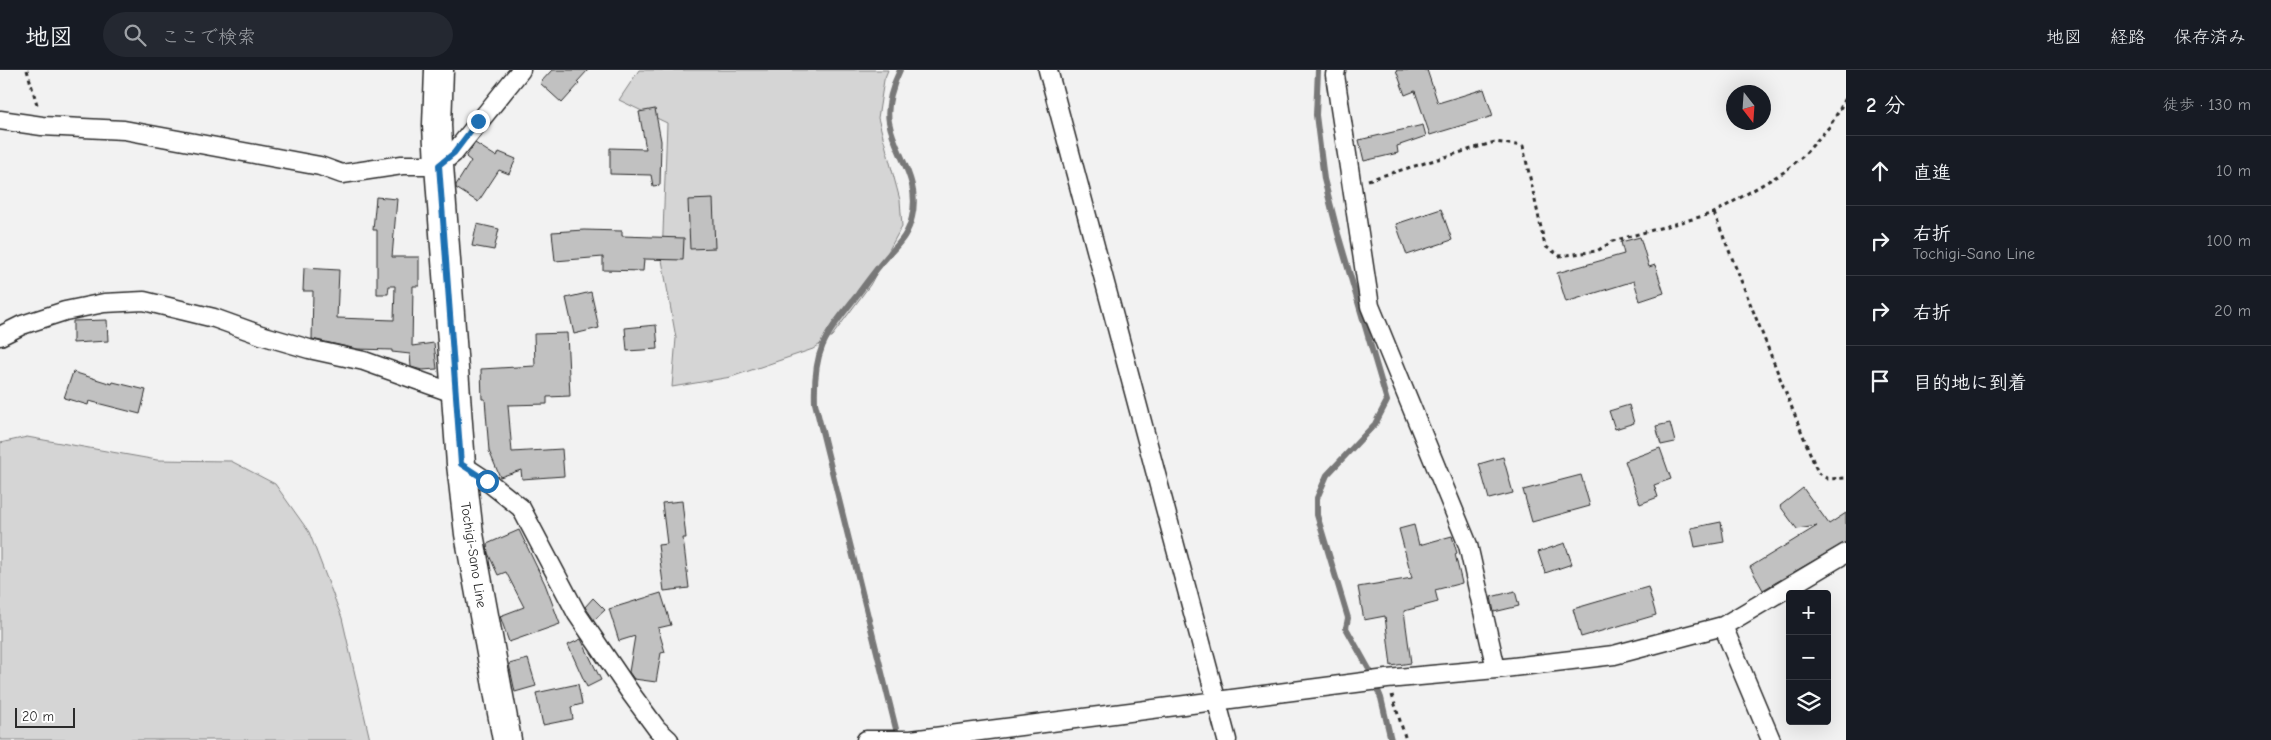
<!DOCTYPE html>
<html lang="ja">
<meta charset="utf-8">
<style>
:root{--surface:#171b24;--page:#242831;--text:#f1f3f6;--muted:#9ea1a6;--line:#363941}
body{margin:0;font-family:"Comic Neue","Klee One",sans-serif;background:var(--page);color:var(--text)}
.controls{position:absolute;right:15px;bottom:15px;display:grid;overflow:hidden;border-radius:5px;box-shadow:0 5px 20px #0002}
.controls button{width:45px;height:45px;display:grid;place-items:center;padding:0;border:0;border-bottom:1px solid var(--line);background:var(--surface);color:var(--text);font:25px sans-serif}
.compass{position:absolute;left:1726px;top:15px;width:45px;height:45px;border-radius:50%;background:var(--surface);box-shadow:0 5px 20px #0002;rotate:163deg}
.scale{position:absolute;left:15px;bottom:12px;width:60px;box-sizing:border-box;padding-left:5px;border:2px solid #2b2b2b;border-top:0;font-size:14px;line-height:18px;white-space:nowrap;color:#2b2b2b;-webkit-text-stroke:4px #fff;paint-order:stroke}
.stop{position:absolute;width:15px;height:15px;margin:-11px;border:4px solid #1f6fb2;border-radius:50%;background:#fff}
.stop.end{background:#1f6fb2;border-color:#fff;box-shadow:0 1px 5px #0008}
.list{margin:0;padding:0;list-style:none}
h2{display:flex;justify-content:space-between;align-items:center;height:65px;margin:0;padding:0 20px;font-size:21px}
h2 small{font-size:16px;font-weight:400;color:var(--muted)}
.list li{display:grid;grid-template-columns:32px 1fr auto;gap:15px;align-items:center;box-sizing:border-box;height:70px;padding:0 20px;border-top:1px solid var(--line)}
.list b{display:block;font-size:19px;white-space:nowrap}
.list p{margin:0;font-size:16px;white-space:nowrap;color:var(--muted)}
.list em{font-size:16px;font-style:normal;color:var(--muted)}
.icon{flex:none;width:28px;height:28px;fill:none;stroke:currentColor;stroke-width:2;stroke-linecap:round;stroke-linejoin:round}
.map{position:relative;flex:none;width:1846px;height:670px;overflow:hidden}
header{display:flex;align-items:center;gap:30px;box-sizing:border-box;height:70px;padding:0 25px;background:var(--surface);border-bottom:1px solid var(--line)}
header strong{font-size:24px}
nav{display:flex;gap:28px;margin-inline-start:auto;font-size:18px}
.search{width:350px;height:45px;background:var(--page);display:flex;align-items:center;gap:12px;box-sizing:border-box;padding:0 18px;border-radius:28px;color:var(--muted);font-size:19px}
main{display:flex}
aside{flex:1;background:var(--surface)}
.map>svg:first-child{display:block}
.green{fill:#d5d5d5;stroke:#808080}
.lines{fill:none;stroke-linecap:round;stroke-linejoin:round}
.stream{stroke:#787878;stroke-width:6}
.building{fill:#c1c1c1;stroke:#2b2b2b}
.street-casing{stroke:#2b2b2b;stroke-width:21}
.primary-casing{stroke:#2b2b2b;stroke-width:31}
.path{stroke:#2b2b2b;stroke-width:3;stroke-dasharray:4 4;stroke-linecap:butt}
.street{stroke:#fff;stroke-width:18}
.primary{stroke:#fff;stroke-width:28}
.route{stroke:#1f6fb2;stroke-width:6}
.labels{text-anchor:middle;stroke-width:4;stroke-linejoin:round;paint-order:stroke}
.street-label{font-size:14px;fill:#2b2b2b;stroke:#fff}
</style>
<header>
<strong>地図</strong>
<div class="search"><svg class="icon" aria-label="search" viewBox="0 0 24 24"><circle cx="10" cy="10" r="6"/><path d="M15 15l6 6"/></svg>ここで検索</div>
<nav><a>地図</a><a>経路</a><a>保存済み</a></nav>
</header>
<main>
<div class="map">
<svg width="1846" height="670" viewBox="0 0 1846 670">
<rect width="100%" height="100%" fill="#f2f2f2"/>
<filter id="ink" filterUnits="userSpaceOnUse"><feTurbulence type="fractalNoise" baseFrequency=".02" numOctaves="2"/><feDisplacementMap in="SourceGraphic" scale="10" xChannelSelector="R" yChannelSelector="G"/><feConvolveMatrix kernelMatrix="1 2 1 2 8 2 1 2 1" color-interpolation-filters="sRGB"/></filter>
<g filter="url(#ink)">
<path class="green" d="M 639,0 L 888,0 L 884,10 L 878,48 L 900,130 L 902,156 L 870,215 L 832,266 L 813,279 L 731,307 L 672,317 L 676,268 L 662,190 L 667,53 L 619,30 Z
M 27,367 L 157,390 L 231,391 L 275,414 L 309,462 L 342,548 L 370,670 L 0,670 L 0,373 Z"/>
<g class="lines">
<path class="stream" d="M 1318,0 L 1316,45 L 1324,109 L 1338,164 L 1387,331 L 1375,354 L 1327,405 L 1317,428 L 1317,445 L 1348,548 L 1346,558 L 1370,601 L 1381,628 L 1391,670
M 896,659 L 815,333 C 813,278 825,266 858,224 C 867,212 876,199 886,188 C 898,174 908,166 912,147 C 921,109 895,84 889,52 C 886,36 893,14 900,0"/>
</g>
<path class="building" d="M 552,0 L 588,0 L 577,12 L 579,14 L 562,33 L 540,13 Z
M 1396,0 L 1427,0 L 1438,33 L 1484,19 L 1493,46 L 1430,65 L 1415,21 L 1405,25 Z
M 655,39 L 661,71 L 660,115 L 653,116 L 651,105 L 610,104 L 610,78 L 646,79 L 639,42 Z
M 1423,55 L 1426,66 L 1397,76 L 1398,83 L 1364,91 L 1359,70 Z
M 475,73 L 497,87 L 499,82 L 516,89 L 509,104 L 499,100 L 478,132 L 456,118 L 456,115 L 471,91 L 466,87 Z
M 376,127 L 397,129 L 392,187 L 419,187 L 419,216 L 413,216 L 412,276 L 434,273 L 437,299 L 422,300 L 411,297 L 410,284 L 392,282 L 392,280 L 357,279 L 312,269 L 313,221 L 303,221 L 304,198 L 339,200 L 337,248 L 394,250 L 395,216 L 389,216 L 388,224 L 377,224 L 377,160 L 373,160 Z
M 713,129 L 715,178 L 690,179 L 688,130 Z
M 1441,139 L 1452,170 L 1407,185 L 1396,154 Z
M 477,154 L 499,159 L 494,180 L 472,176 Z
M 584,160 L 622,161 L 622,166 L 684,168 L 683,190 L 644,189 L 643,201 L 603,200 L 603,187 L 555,191 L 552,162 Z
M 1640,167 L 1649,197 L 1655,195 L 1664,223 L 1640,231 L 1634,211 L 1566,232 L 1557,203 L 1624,184 L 1621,172 Z
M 591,222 L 599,258 L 574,264 L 566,228 Z
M 107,250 L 108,271 L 73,273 L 73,251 Z
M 656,255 L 658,279 L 627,281 L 625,258 Z
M 567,263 L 570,326 L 547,327 L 547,334 L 508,335 L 512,382 L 562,379 L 564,406 L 522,409 L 521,400 L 500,407 L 489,381 L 485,329 L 482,329 L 481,299 L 535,296 L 534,264 Z
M 73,302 L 112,314 L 113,312 L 146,320 L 140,344 L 89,331 L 88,335 L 64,328 Z
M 1629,335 L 1634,353 L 1615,359 L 1609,341 Z
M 1670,353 L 1675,372 L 1661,375 L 1656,356 Z
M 1660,378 L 1671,409 L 1654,415 L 1658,427 L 1640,434 L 1625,391 Z
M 1503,387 L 1513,423 L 1489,429 L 1479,394 Z
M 1581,405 L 1590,436 L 1532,452 L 1523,420 Z
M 1803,418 L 1829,454 L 1846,443 L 1846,472 L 1763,520 L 1750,497 L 1817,456 L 1797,459 L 1780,436 Z
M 682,431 L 686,468 L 683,468 L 689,518 L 664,521 L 658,475 L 667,474 L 662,433 Z
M 1721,452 L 1724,472 L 1695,477 L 1691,458 Z
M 1414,455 L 1419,475 L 1452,466 L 1457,483 L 1455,484 L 1462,513 L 1435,520 L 1438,532 L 1404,541 L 1411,593 L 1391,596 L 1385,546 L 1364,550 L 1358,517 L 1412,508 L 1399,459 Z
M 519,460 L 545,514 L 560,554 L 509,572 L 500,546 L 524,537 L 506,502 L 498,505 L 488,483 L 487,474 Z
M 1565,473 L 1572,494 L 1545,503 L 1538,482 Z
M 1648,517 L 1656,545 L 1581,567 L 1573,539 Z
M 1515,521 L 1519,536 L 1494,542 L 1491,527 Z
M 661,523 L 671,555 L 658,558 L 665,582 L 661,583 L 656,612 L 634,609 L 629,602 L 635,566 L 619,571 L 609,539 Z
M 593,528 L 605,540 L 594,550 L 585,537 Z
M 581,569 L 601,610 L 587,617 L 568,575 Z
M 528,589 L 536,616 L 515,622 L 509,594 Z
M 578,614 L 582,634 L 571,637 L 573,649 L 543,655 L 536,623 Z"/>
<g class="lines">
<g class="street-casing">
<path id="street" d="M 1048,0 L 1227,670
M 1336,0 L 1335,5 L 1370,236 L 1468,475 L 1496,599
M 0,50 L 42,56 L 124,60 L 320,96 L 342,104 L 402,95 L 439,95 L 454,83 L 521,0
M 0,266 L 22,255 L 65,241 L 104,233 L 144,231 L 214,248 L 261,265 L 309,279 L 364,291 L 456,324
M 461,394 L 487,411 L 521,438 L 577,544 L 632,625 L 657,659 L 669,670
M 1723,556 L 1771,670
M 866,670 L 911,670 L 1387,609 L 1496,599 L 1614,585 L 1723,556 L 1846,483"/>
</g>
<g class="primary-casing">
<path id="primary" d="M 439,0 L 437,55 L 439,95 L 461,394 L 469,464 L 507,670"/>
</g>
<path class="path" d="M 27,0 L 38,38
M 1368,110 L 1495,72 L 1523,76 L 1545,176 L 1560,186 L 1597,181 L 1613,171 L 1714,143 L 1784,102 L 1803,86 L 1830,56 L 1846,28
M 1714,143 L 1818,403 L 1828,409 L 1846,408
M 1392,625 L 1406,670"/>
<use href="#street" class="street"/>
<use href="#primary" class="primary"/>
</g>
</g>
<g class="lines" filter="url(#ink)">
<path class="route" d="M 478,51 L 454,83 L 439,95 L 461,394 L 487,411"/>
</g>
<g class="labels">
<g class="street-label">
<text transform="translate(474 485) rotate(81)" y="5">Tochigi-Sano Line</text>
</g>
</g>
</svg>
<div class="controls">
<button>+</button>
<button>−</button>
<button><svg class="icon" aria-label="layers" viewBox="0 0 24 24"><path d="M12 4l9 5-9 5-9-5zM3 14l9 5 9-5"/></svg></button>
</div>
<svg class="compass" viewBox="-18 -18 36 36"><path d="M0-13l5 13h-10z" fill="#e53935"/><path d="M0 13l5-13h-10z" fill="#9ea1a6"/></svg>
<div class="scale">20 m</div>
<div class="stop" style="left:487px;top:411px"></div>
<div class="stop end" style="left:478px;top:51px"></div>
</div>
<aside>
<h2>2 分<small>徒歩 · 130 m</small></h2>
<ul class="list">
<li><svg class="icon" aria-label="ahead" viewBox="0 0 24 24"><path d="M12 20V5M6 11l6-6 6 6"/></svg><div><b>直進</b></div><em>10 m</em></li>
<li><svg class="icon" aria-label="right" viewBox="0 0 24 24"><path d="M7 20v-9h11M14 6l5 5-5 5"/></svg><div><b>右折</b><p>Tochigi-Sano Line</p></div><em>100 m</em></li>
<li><svg class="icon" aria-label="right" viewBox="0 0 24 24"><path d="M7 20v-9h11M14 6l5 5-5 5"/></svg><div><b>右折</b></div><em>20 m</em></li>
<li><svg class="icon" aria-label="arrive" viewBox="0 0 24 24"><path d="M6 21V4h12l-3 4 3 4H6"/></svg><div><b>目的地に到着</b></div></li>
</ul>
</aside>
</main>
